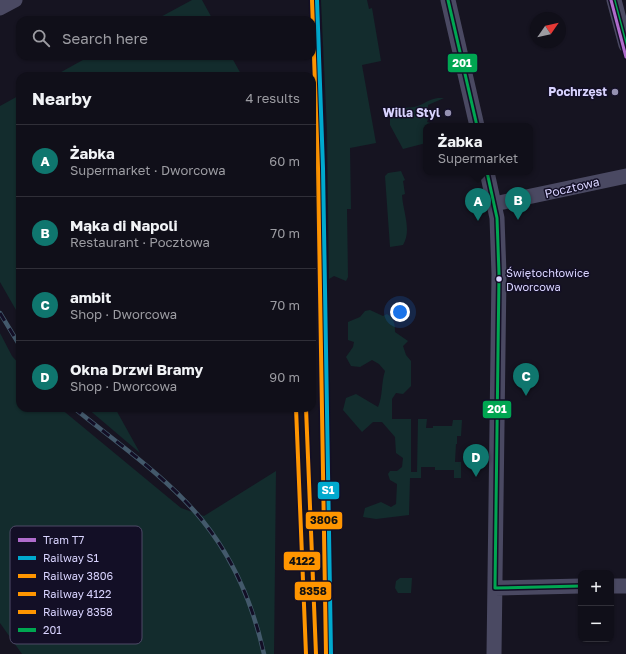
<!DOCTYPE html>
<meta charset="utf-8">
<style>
:root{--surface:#100f19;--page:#191822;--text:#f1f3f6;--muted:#9c9ca2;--line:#302f38;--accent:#0f766e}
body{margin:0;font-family:"Golos Text",sans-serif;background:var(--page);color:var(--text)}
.controls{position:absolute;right:12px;bottom:12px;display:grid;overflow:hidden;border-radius:8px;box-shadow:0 1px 3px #0004}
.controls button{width:36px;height:36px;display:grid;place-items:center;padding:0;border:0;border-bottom:1px solid var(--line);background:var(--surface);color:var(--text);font:20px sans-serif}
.compass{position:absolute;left:530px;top:12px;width:36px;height:36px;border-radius:50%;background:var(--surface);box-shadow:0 1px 3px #0004;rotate:56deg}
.you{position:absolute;left:400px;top:312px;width:14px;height:14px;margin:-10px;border:3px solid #fff;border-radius:50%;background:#1a73e8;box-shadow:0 0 0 6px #1a73e833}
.badge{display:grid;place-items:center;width:26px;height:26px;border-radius:50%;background:var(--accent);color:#fff;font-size:13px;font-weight:700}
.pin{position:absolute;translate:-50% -33px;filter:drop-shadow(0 1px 2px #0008)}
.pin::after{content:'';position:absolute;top:21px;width:14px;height:12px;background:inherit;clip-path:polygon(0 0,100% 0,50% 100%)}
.popup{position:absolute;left:423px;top:123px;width:110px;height:52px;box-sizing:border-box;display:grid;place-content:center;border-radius:8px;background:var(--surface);filter:drop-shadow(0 1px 3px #0005);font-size:13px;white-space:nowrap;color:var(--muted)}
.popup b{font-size:15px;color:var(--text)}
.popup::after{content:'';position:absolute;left:50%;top:100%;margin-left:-8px;border:8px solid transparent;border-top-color:var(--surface)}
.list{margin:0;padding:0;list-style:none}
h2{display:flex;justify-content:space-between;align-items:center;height:52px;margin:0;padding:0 16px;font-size:17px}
h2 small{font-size:13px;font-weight:400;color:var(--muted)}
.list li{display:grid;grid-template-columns:26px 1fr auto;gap:12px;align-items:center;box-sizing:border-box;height:72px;padding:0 16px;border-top:1px solid var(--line)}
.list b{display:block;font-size:15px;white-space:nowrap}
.list p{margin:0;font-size:13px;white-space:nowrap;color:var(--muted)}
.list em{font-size:13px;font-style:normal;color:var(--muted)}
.icon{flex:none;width:22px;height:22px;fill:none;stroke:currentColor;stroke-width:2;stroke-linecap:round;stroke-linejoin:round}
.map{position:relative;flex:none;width:626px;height:654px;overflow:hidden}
.search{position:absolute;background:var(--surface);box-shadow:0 1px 3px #0004;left:16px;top:16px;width:300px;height:44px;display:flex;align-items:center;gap:10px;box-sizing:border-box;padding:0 14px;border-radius:12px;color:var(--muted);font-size:15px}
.panel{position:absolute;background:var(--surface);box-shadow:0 1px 3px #0004;left:16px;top:72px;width:300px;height:340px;border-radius:12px}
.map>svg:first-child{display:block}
.green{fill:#132c2d}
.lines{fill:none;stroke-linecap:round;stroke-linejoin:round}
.minor{stroke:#4a4962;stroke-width:15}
.rail-casing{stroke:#43596b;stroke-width:4.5}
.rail{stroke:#130f26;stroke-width:3;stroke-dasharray:9;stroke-linecap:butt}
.bus-1-casing{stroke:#130f26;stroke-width:6}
.bus-1{stroke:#00a651;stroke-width:3}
.rail-1-casing{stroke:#130f26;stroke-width:7}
.rail-2-casing{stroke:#130f26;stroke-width:7}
.rail-3-casing{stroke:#130f26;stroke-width:7}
.rail-4-casing{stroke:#130f26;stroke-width:7}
.rail-1{stroke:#00a9ce;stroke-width:4}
.rail-2{stroke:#ff9500;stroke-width:4}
.rail-3{stroke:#ff9500;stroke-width:4}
.rail-4{stroke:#ff9500;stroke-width:4}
.tram-1-casing{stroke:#130f26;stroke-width:6}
.tram-1{stroke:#b06ccc;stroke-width:3}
.poi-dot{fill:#9591b1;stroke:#130f26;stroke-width:1.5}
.bus-dot{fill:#d9d4ff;stroke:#130f26;stroke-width:1.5}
.labels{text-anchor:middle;stroke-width:3;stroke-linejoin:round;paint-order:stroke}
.bus-label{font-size:11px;fill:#d9d4ff;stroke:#130f26;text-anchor:start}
.poi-label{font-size:12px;font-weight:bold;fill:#d9d4ff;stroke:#130f26;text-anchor:end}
.street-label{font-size:12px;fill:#d9d4ff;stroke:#130f26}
.key{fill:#130f26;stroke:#4e4a67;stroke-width:1}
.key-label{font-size:11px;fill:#d9d4ff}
.line-badge{stroke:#130f26;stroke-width:1.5}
.badge-label{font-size:11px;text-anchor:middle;font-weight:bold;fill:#fff}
.pale-badge-label{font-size:11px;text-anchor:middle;font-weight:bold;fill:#111}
</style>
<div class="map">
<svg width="626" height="654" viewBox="0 0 626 654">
<rect width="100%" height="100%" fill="#161421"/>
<path class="green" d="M 192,0 L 202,0 L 213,20 L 155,20 Z
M 321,0 L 367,0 L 369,9 L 372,8 L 381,61 L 362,65 L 376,143 L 350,148 L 351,209 L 347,209 L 348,277 L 346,281 L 334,276 L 329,279 L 327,130 Z
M 90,56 L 231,56 L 242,76 L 54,76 Z
M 20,95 L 20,317 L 0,282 L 0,106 Z
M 438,98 L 444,98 L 428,105 L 428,113 L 432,120 L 428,119 L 427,122 L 439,126 L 426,126 L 426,143 L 403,149 L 390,125 L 390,114 C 398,105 404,109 414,107 C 422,106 428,99 438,98 Z
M 401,171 L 405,180 L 403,181 L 405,194 L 402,195 C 403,212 412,230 403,245 L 390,247 L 385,176 L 388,173 Z
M 370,310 L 383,316 L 387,314 C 394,319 395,323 395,332 L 408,341 L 403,346 L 406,355 L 411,361 L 411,386 L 403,394 L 396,393 L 392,399 L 392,419 L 411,419 L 411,472 L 417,472 L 418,419 L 427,419 L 426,428 L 433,428 L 433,426 L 452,426 L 453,420 L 462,420 L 461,436 L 457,436 L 457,444 L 456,444 L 455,462 L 461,462 L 461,478 L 454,478 L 454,470 L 435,470 L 435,467 L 421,467 L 421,478 L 410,478 L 409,515 L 376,519 L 363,517 L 365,508 L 381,502 L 391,507 L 396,504 L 397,484 L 390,480 L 388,474 L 390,471 L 397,471 L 402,467 L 403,458 L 396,453 L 395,437 L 382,422 L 373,422 L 362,432 L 343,410 L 346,398 L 356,394 L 378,407 C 383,396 381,383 385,371 L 379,364 L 372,360 L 360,367 L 351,366 L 346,357 L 353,347 L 354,342 L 348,340 L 348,322 L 360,317 L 365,311 Z
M 0,333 L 12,356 L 20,365 L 20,408 L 60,408 L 181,508 L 204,516 L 276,471 L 274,654 L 22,654 L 0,623 Z
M 87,408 L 115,408 L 140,453 Z
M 400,578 L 412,578 L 411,593 L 398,593 L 395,588 L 396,581 Z"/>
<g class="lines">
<path class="minor" d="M 448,0 L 477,126
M 614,0 L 626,45
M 0,8 L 15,0
M 487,172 L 497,218 L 499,274 L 494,654
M 494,204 L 626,176
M 611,586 L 626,586
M 495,588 L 581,586"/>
<g class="rail-casing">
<path id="rail" d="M 0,313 L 20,346
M 74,408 C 117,443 167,477 202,520 C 234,559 253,605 264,654"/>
</g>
<use href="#rail" class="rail"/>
<g class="bus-1-casing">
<path id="bus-1" d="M 448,0 L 477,126
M 614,0 L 626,45
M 487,172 L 497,218 L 499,274 L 495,588
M 495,588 L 581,586"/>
</g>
<use href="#bus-1" class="bus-1"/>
<g class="rail-1-casing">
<path id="rail-1" d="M 317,0 L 323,168 L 331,654"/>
</g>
<g class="rail-2-casing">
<path id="rail-2" d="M 312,0 L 318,168 L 326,654"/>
</g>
<g class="rail-3-casing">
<path id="rail-3" d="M 296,408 L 306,654"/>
</g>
<g class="rail-4-casing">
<path id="rail-4" d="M 306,408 L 316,654"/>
</g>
<use href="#rail-1" class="rail-1"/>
<use href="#rail-2" class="rail-2"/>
<use href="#rail-3" class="rail-3"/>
<use href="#rail-4" class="rail-4"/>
<g class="tram-1-casing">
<path id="tram-1" d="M 611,0 L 626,57"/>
</g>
<use href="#tram-1" class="tram-1"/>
</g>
<g class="poi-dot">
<circle cx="615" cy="92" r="4"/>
<circle cx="448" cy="113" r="4"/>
</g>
<circle class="bus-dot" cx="499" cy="279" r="3.5"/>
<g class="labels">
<g class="bus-label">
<text x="506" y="277">Świętochłowice<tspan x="506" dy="14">Dworcowa</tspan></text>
</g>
<g class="poi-label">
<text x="607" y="96">Pochrzęst</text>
<text x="440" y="117">Willa Styl</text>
</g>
<g class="street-label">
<text transform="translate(572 188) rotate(-13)" y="4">Pocztowa</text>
</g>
</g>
<rect x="10" y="526" width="132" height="118" rx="6" class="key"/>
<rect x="18" y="538" width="18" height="4" fill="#b06ccc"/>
<rect x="18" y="556" width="18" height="4" fill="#00a9ce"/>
<rect x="18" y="574" width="18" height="4" fill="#ff9500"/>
<rect x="18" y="592" width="18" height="4" fill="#ff9500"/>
<rect x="18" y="610" width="18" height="4" fill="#ff9500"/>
<rect x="18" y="628" width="18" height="4" fill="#00a651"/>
<g class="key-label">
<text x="43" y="544">Tram T7</text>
<text x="43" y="562">Railway S1</text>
<text x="43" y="580">Railway 3806</text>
<text x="43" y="598">Railway 4122</text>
<text x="43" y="616">Railway 8358</text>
<text x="43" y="634">201</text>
</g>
<g class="line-badge">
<rect x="447" y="53" width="31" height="20" rx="4" fill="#00a651"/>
<rect x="482" y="400" width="30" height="19" rx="4" fill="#00a651"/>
<rect x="317" y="481" width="23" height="19" rx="4" fill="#00a9ce"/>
<rect x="305" y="511" width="38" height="19" rx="4" fill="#ff9500"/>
<rect x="283" y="551" width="38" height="20" rx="4" fill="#ff9500"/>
<rect x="294" y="581" width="38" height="20" rx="4" fill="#ff9500"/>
</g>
<g class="badge-label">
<text x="462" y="67">201</text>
<text x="497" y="413">201</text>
<text x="328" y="494">S1</text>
</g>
<g class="pale-badge-label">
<text x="324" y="524">3806</text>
<text x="302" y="565">4122</text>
<text x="313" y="595">8358</text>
</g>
</svg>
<div class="controls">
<button>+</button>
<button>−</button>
</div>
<svg class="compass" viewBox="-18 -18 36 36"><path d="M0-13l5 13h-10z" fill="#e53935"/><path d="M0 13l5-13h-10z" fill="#9c9ca2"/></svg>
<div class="you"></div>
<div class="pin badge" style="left:478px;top:221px">A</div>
<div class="popup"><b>Żabka</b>Supermarket</div>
<div class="pin badge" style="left:518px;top:220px">B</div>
<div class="pin badge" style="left:526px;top:396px">C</div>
<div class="pin badge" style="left:476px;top:477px">D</div>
<div class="search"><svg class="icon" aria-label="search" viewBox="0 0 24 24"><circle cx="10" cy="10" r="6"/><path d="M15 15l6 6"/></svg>Search here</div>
<section class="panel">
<h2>Nearby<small>4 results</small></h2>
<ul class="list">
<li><span class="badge">A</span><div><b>Żabka</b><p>Supermarket · Dworcowa</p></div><em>60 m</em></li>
<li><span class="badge">B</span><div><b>Mąka di Napoli</b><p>Restaurant · Pocztowa</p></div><em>70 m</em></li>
<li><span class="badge">C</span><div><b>ambit</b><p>Shop · Dworcowa</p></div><em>70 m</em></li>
<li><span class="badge">D</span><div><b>Okna Drzwi Bramy</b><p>Shop · Dworcowa</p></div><em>90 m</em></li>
</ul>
</section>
</div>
